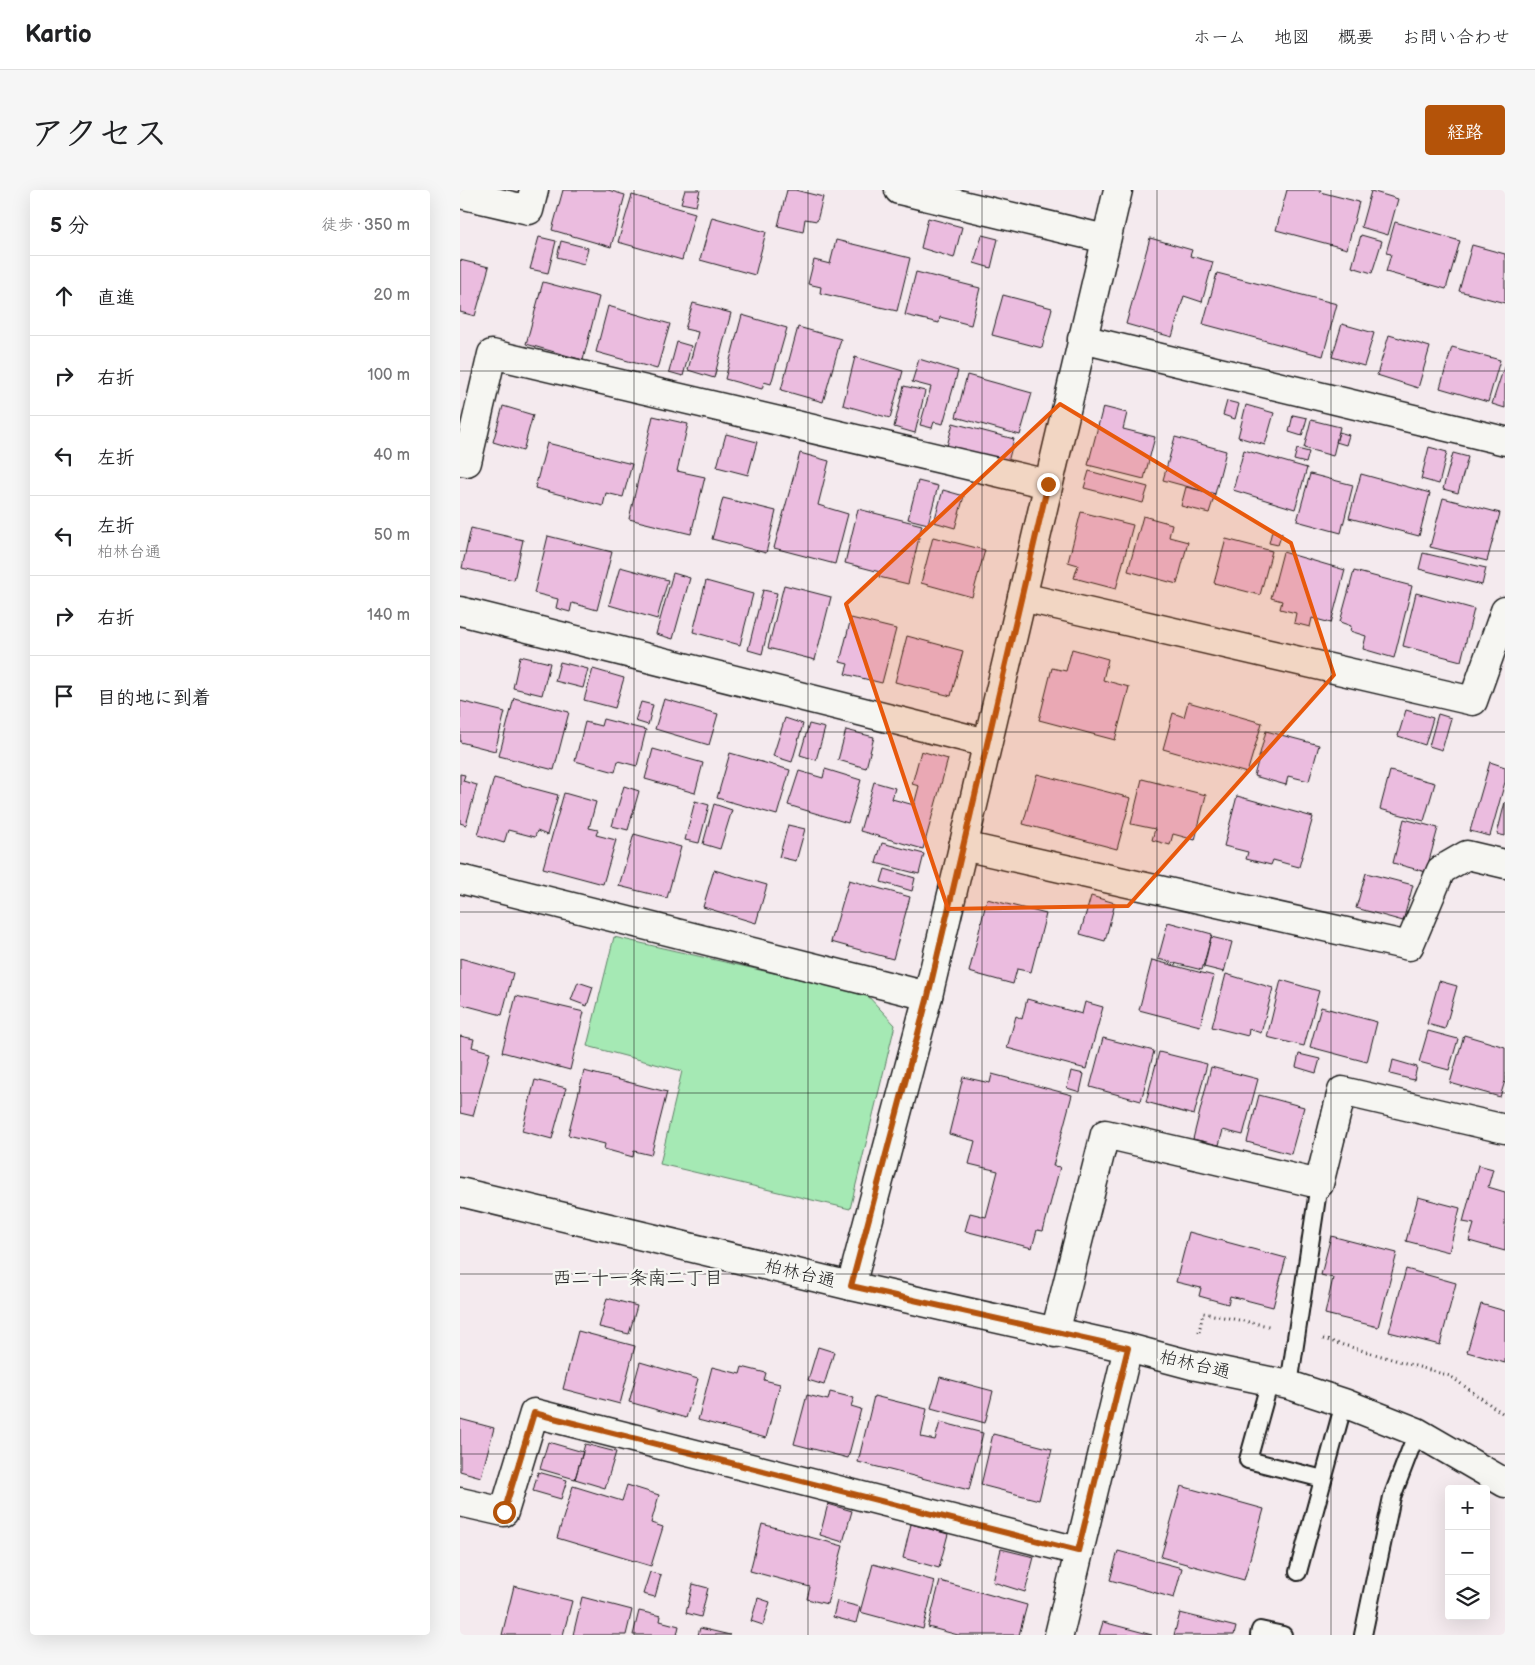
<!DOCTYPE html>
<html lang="ja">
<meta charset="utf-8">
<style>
:root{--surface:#fff;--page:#f6f6f6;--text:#202124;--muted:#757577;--line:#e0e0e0;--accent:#b45309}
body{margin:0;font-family:"Balsamiq Sans","Klee One",sans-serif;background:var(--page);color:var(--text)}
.controls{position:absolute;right:15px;bottom:15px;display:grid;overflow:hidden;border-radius:5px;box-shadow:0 5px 20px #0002}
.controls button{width:45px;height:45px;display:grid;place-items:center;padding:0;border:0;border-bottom:1px solid var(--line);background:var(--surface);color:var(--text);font:25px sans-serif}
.stop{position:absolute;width:15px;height:15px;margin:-11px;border:4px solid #b45309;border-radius:50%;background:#fff}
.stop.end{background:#b45309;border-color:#fff;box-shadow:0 1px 5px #0008}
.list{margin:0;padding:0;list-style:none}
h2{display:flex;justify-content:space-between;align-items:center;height:65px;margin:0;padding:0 20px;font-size:21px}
h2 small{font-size:16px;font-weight:400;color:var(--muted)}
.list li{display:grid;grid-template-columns:32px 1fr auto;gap:15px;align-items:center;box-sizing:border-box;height:80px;padding:0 20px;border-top:1px solid var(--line)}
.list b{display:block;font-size:19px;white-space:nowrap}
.list p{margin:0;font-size:16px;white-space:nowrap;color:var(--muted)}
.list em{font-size:16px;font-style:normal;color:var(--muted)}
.icon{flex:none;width:28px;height:28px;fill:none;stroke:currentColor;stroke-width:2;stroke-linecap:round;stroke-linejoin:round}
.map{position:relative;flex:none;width:1045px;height:1445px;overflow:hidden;border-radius:5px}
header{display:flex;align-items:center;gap:30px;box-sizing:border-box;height:70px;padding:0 25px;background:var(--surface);border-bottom:1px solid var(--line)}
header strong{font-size:24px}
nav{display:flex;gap:28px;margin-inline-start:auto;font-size:18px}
.intro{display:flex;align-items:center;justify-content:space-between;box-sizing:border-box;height:120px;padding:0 30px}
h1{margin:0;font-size:35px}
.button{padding:12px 22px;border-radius:5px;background:var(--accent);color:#fff;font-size:18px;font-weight:700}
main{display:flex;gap:30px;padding:0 30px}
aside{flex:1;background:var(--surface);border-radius:5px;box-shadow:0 5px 20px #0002}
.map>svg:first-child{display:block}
.green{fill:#a5e9b4;stroke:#608268}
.building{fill:#ebbcdf;stroke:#1c1c1c}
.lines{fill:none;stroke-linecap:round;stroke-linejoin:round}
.lane-casing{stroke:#1c1c1c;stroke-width:20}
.street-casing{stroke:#1c1c1c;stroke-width:31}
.secondary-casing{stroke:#1c1c1c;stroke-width:31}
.path{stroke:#1c1c1c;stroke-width:3;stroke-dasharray:1 4;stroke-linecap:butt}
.lane{stroke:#f6f6f2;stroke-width:16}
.street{stroke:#f6f6f2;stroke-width:28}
.secondary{stroke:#f6f6f2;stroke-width:28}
.route{stroke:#b45309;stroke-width:6}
.marked{fill:#e8590c;fill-opacity:0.2;stroke:#e8590c;stroke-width:4;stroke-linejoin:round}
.grid{fill:none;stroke:#1c1c1c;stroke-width:1;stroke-opacity:0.55}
.labels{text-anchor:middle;stroke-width:5;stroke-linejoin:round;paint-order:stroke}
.street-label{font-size:18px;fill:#1c1c1c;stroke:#f6f6f2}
.neighbourhood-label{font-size:19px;fill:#1c1c1c;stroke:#f6f6f2}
</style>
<header>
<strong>Kartio</strong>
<nav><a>ホーム</a><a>地図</a><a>概要</a><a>お問い合わせ</a></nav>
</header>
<div class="intro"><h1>アクセス</h1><a class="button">経路</a></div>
<main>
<aside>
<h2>5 分<small>徒歩 · 350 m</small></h2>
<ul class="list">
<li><svg class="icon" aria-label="ahead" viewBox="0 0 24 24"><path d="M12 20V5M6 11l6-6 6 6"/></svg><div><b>直進</b></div><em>20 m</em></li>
<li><svg class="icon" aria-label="right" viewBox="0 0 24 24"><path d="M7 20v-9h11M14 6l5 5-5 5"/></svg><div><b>右折</b></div><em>100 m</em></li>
<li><svg class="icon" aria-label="left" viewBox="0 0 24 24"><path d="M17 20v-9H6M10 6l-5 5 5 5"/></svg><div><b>左折</b></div><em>40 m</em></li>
<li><svg class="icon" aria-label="left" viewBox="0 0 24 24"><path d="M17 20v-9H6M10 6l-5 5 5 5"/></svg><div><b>左折</b><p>柏林台通</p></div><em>50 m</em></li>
<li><svg class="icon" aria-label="right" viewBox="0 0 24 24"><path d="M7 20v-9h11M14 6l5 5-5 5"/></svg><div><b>右折</b></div><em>140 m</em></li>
<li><svg class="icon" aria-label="arrive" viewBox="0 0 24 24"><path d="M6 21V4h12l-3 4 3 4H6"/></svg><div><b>目的地に到着</b></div></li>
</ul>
</aside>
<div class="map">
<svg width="1045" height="1445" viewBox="0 0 1045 1445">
<rect width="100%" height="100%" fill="#f4eaee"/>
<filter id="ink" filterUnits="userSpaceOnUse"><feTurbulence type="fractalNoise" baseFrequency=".02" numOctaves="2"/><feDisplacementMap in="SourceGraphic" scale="10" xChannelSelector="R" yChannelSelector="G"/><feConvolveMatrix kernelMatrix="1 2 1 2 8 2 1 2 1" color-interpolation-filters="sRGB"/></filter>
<g filter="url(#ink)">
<path class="green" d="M 154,747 L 406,804 L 435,835 L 390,1019 L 200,974 L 222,881 L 127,856 Z"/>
<path class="building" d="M 103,0 L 148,0 L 165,5 L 151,57 L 92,40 Z
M 225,0 L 240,0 L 236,16 L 221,13 Z
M 327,0 L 335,0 L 363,7 L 357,31 L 345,29 L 343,42 L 318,36 Z
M 827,0 L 861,0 L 860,2 L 899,12 L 887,59 L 816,40 Z
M 911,1 L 938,9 L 928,45 L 901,37 Z
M 172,5 L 235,23 L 222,70 L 158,52 Z
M 252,27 L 306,42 L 295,85 L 240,70 Z
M 468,28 L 502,37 L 494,68 L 461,58 Z
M 935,32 L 1000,51 L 986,99 L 926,82 L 931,64 L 926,63 Z
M 522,45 L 538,49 L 531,78 L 514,73 Z
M 901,45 L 922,51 L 912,83 L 892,77 Z
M 79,47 L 96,51 L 88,83 L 70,79 Z
M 690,48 L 732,60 L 730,66 L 753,72 L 742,112 L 724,106 L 712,147 L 666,134 Z
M 376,50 L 450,68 L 437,121 L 360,103 L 361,97 L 348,94 L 354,70 L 370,74 Z
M 101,51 L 128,58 L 124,74 L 97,67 Z
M 1012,55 L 1045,64 L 1045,113 L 999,101 Z
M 0,70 L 29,77 L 15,126 L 0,122 Z
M 456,82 L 520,98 L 511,135 L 480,127 L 479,133 L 445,125 Z
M 757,83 L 877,114 L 863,166 L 743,134 Z
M 83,92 L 139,107 L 123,170 L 66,154 Z
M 543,105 L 592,118 L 582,158 L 532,145 Z
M 233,113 L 271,123 L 254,188 L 228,180 L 238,142 L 225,139 Z
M 148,116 L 210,134 L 197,179 L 136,162 Z
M 282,125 L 327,138 L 311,194 L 304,192 L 302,199 L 265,189 Z
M 882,134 L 914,143 L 904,176 L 872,167 Z
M 338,137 L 381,149 L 363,212 L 321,200 Z
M 929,145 L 970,157 L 958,198 L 917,185 Z
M 217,152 L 231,156 L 223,186 L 209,182 Z
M 992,157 L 1040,170 L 1028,212 L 980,198 Z
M 395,167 L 443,181 L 430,228 L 383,215 Z
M 459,169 L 498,181 L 483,234 L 474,232 L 472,238 L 460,235 L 471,197 L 452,192 Z
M 1045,174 L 1045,218 L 1032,214 Z
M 507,185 L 572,203 L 560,245 L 496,227 Z
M 444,196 L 465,201 L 455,243 L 434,237 Z
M 767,211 L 779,214 L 775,229 L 763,225 Z
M 786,215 L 814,223 L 805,255 L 778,247 Z
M 43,216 L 73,225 L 63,261 L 33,252 Z
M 643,217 L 667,223 L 663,239 L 695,247 L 684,289 L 628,275 Z
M 833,225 L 847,228 L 842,246 L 829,242 Z
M 193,226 L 228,234 L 217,281 L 245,287 L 231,344 L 169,329 Z
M 851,230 L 880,237 L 873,266 L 844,258 Z
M 493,233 L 554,249 L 548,272 L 487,256 Z
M 879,242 L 889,245 L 886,255 L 876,252 Z
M 266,244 L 297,252 L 288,285 L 257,277 Z
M 715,247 L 766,261 L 755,304 L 703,290 Z
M 87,253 L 172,274 L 163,307 L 146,303 L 143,316 L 75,298 Z
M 969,257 L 987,262 L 979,294 L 961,289 Z
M 837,259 L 849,262 L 846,273 L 834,270 Z
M 784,260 L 847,278 L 835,319 L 773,300 Z
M 340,263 L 369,271 L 358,315 L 388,324 L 375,374 L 314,358 Z
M 993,263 L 1008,267 L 998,303 L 983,299 Z
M 629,281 L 688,297 L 683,313 L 624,298 Z
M 850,284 L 893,295 L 881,343 L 837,331 Z
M 901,284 L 970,303 L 959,346 L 889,328 Z
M 458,291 L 478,296 L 468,334 L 448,329 Z
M 726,297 L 755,304 L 749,323 L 721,316 Z
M 483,300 L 504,306 L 495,338 L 474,332 Z
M 263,308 L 316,321 L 306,363 L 252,349 Z
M 983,308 L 1040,323 L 1027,371 L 970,357 Z
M 398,319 L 462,335 L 448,394 L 419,387 L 420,382 L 385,373 Z
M 621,322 L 673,335 L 656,399 L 614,388 L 618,375 L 608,372 Z
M 683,326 L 712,334 L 709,347 L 728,352 L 717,394 L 668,381 Z
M 11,338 L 63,350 L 54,390 L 2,378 Z
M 812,341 L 822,343 L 818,355 L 809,353 Z
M 88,346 L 152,362 L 137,420 L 112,413 L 110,422 L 96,418 L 98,409 L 74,403 Z
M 473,347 L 525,360 L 512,407 L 461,393 Z
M 766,349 L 812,361 L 800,405 L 754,393 Z
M 823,362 L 885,380 L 871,433 L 852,428 L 850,437 L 834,433 L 836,423 L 820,419 L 822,411 L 811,408 Z
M 963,363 L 1026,378 L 1022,395 L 959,379 Z
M 160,377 L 208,390 L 197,429 L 149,415 Z
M 894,381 L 952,396 L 934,468 L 903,459 L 906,446 L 890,441 L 891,436 L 880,432 Z
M 213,383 L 230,388 L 213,449 L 196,444 Z
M 246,391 L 293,404 L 280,455 L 233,442 Z
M 324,395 L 371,407 L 355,470 L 308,458 Z
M 303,400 L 317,403 L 302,464 L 288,460 Z
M 956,403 L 1014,419 L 1001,471 L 943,456 Z
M 391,428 L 436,439 L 422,493 L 385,484 L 388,474 L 380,472 Z
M 447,446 L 503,461 L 491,506 L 435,492 Z
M 612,459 L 648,469 L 643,490 L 669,497 L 655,550 L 579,530 L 592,478 L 606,481 Z
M 60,466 L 90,473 L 82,505 L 53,498 Z
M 100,472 L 128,479 L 123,498 L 95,491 Z
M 133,479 L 164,488 L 155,518 L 124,510 Z
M 54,508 L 109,522 L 94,580 L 39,566 Z
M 204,509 L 258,524 L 249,555 L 195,539 Z
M 0,511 L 45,522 L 35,561 L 0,552 Z
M 181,512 L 193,515 L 188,535 L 175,531 Z
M 728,512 L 802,533 L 787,583 L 703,559 L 713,523 L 724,527 Z
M 946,520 L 973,528 L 965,555 L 938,546 Z
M 978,524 L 991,528 L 982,560 L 969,556 Z
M 325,528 L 343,534 L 332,572 L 313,566 Z
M 143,529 L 186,540 L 177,576 L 158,571 L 155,582 L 115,571 L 125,532 L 141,536 Z
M 349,534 L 365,538 L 356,570 L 340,565 Z
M 386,540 L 414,547 L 406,578 L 378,570 Z
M 806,541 L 859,555 L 849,591 L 828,586 L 826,595 L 794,586 Z
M 193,559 L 243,573 L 235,603 L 185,589 Z
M 461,561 L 488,569 L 463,659 L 400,641 L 414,592 L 435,598 L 432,609 L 454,615 L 459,596 L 452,594 Z
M 270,563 L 330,580 L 317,625 L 257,608 Z
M 1030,572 L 1045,577 L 1045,592 L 1030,646 L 1010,641 Z
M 365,579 L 401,590 L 388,633 L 328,615 L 339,581 L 363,588 Z
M 930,581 L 975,593 L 964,631 L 920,619 Z
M 0,584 L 5,585 L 3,591 L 17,595 L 6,635 L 0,633 Z
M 577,584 L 671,608 L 657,659 L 563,634 Z
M 34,588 L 98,605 L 87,645 L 77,641 L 75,647 L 48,640 L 44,653 L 18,645 Z
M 682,589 L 746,605 L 735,650 L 713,644 L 710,655 L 692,650 L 695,639 L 671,634 Z
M 164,596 L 179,601 L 168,640 L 152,636 Z
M 104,603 L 136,612 L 129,638 L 138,640 L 136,645 L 156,650 L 143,694 L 83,678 Z
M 777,606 L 853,627 L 839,677 L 813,670 L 811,675 L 786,669 L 788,662 L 764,656 Z
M 235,611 L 249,615 L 239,653 L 225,650 Z
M 1045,612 L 1045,646 L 1037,644 Z
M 254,614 L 272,620 L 260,659 L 243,654 Z
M 944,629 L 978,638 L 966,682 L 933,673 Z
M 328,635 L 345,639 L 336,671 L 319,667 Z
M 174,644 L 221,657 L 207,708 L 159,696 Z
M 422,653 L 464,664 L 459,684 L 416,673 Z
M 425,679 L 455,688 L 452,701 L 421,692 Z
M 254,680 L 307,695 L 296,733 L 243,717 Z
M 906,683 L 953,695 L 943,731 L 896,718 Z
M 389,690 L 450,707 L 433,769 L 371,752 Z
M 631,706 L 655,713 L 645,751 L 620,744 Z
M 527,709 L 586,724 L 571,782 L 557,779 L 553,794 L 509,782 Z
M 708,732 L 752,744 L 742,780 L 698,769 Z
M 751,747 L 772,752 L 764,782 L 744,777 Z
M 0,768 L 53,783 L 42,825 L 0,814 Z
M 692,770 L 754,786 L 740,836 L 679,820 Z
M 766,784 L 813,798 L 801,843 L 789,839 L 788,846 L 752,837 Z
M 821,790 L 859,801 L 844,856 L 807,847 Z
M 979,791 L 997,796 L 985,839 L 967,834 Z
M 118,792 L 133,797 L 127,816 L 111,810 Z
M 56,806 L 124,822 L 110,880 L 42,862 Z
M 567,809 L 622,824 L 625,812 L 643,817 L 626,879 L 547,858 L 556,826 L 562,829 Z
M 861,817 L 917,832 L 907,872 L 850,857 Z
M 968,841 L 998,849 L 989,880 L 959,872 Z
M 1004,845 L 1045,857 L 1045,891 L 1040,907 L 990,893 Z
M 0,846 L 14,849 L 12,857 L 30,862 L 13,926 L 0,923 Z
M 643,848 L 694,861 L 681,911 L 630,897 Z
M 699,862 L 747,874 L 734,925 L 686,912 Z
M 839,864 L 860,869 L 856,883 L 836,877 Z
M 933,870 L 957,877 L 954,890 L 930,884 Z
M 751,877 L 798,889 L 783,945 L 763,940 L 759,955 L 733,949 Z
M 124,881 L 207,902 L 191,965 L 174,961 L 173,967 L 144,959 L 145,954 L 108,945 Z
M 611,881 L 624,884 L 620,902 L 607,898 Z
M 532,884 L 612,905 L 593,976 L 600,977 L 583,1041 L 577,1040 L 572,1058 L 505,1041 L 510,1023 L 526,1027 L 538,981 L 509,974 L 515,951 L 489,944 L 503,887 L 530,893 Z
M 75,890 L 106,898 L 92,949 L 62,941 Z
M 799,905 L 844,917 L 831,964 L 787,952 Z
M 1018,975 L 1033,979 L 1028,997 L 1045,1002 L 1045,1061 L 1009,1051 L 1014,1034 L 1003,1032 Z
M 958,1007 L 1000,1018 L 989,1062 L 946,1051 Z
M 729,1042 L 826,1068 L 813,1117 L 770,1106 L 768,1114 L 739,1106 L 741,1098 L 716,1092 Z
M 871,1046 L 937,1063 L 918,1137 L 865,1124 L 873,1088 L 861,1085 Z
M 946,1079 L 996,1093 L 980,1155 L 929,1142 Z
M 147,1108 L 177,1116 L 169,1144 L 139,1137 Z
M 1021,1114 L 1045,1121 L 1045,1173 L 1007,1162 Z
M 118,1141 L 175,1156 L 160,1214 L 103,1199 Z
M 358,1157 L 374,1162 L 364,1195 L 348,1190 Z
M 180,1172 L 238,1189 L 226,1228 L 169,1212 Z
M 252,1177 L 280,1184 L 282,1177 L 306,1183 L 304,1190 L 320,1194 L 306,1248 L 238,1230 Z
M 480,1187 L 533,1201 L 525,1233 L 471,1218 Z
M 370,1202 L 394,1208 L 391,1216 L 401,1219 L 388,1268 L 334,1254 L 347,1205 L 368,1210 Z
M 414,1206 L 467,1219 L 461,1247 L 475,1250 L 480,1232 L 523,1243 L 509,1300 L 398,1272 Z
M 0,1229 L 34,1238 L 21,1287 L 0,1281 Z
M 533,1244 L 592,1259 L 579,1310 L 521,1295 Z
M 88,1252 L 123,1262 L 115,1289 L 80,1279 Z
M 125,1254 L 156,1262 L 145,1298 L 115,1289 Z
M 78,1282 L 107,1290 L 101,1309 L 73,1301 Z
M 167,1295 L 199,1305 L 191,1333 L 203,1337 L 191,1376 L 97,1348 L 113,1296 L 162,1311 Z
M 721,1296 L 804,1319 L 784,1390 L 701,1367 Z
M 368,1314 L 392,1321 L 383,1352 L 360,1345 Z
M 302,1334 L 383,1356 L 367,1414 L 347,1409 L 350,1397 L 290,1381 Z
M 451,1334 L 488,1344 L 479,1378 L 443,1368 Z
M 541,1359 L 574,1367 L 565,1402 L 533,1392 Z
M 658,1361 L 722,1378 L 714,1408 L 650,1390 Z
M 413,1374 L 475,1391 L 463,1439 L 400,1422 Z
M 190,1382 L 201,1385 L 195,1407 L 183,1404 Z
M 480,1391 L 567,1415 L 559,1445 L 498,1445 L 468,1437 Z
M 233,1394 L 248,1398 L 241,1427 L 226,1423 Z
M 54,1396 L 112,1411 L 103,1445 L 42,1445 Z
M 122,1407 L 172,1420 L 166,1445 L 113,1445 Z
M 298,1408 L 310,1412 L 303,1435 L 291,1431 Z
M 377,1411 L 400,1417 L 396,1433 L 373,1427 Z
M 179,1421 L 201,1426 L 200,1431 L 219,1436 L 217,1445 L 173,1445 Z
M 720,1423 L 776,1437 L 774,1445 L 714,1445 Z
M 643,1432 L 692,1445 L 639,1445 Z
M 240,1438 L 270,1445 L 238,1445 Z"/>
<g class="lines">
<g class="lane-casing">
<path id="lane" d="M 810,1191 L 788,1270 L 863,1289
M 829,1195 L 859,994
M 838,1382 L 884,1213
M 799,1445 L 800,1440 L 823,1445
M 903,1445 L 932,1307 L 957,1242"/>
</g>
<g class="street-casing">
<path id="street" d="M 439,0 L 646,49
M 0,4 L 69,20 L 74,0
M 622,149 L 1045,251
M 0,271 L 7,272 L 32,164 L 588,294
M 562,407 L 1013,511 L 1045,421
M 0,421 L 527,553
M 503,656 L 949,756 L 981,680 L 1007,665 L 1045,674
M 0,689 L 468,806
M 0,1002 L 391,1096 L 668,1158 L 732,1175 L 829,1195 L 884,1213 L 957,1242 L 1045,1293
M 595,1143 L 645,944 L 859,994 L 882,901 L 1045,939
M 0,1312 L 44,1322 L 74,1223 L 618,1361
M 599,1445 L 668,1158"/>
</g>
<g class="secondary-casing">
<path id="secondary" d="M 391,1096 L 468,806 L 658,0"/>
</g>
<path class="path" d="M 739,1142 L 743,1123 L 809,1136
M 863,1149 L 990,1186 L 1045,1225"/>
<use href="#lane" class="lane"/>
<use href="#street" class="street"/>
<use href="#secondary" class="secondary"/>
</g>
</g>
<g class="lines" filter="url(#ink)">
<path class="route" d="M 44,1322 L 74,1223 L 618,1361 L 668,1158 L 391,1096 L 468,806 L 588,294"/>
</g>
<path class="marked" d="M 600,214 L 831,353 L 874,485 L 668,716 L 488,719 L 386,414 Z"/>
<path class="grid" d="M 174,0 L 174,1445M 348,0 L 348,1445M 522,0 L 522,1445M 697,0 L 697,1445M 871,0 L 871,1445M 0,181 L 1045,181M 0,361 L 1045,361M 0,542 L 1045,542M 0,722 L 1045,722M 0,903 L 1045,903M 0,1084 L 1045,1084M 0,1264 L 1045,1264"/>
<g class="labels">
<g class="street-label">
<text transform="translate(340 1083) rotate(13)" y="6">柏林台通</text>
<text transform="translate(735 1174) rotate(13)" y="6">柏林台通</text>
</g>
<g class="neighbourhood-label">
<text x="178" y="1094">西二十一条南二丁目</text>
</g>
</g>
</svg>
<div class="controls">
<button>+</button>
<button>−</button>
<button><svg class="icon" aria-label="layers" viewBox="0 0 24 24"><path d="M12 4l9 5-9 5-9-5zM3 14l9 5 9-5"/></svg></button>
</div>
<div class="stop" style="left:44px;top:1322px"></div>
<div class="stop end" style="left:588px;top:294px"></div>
</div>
</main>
